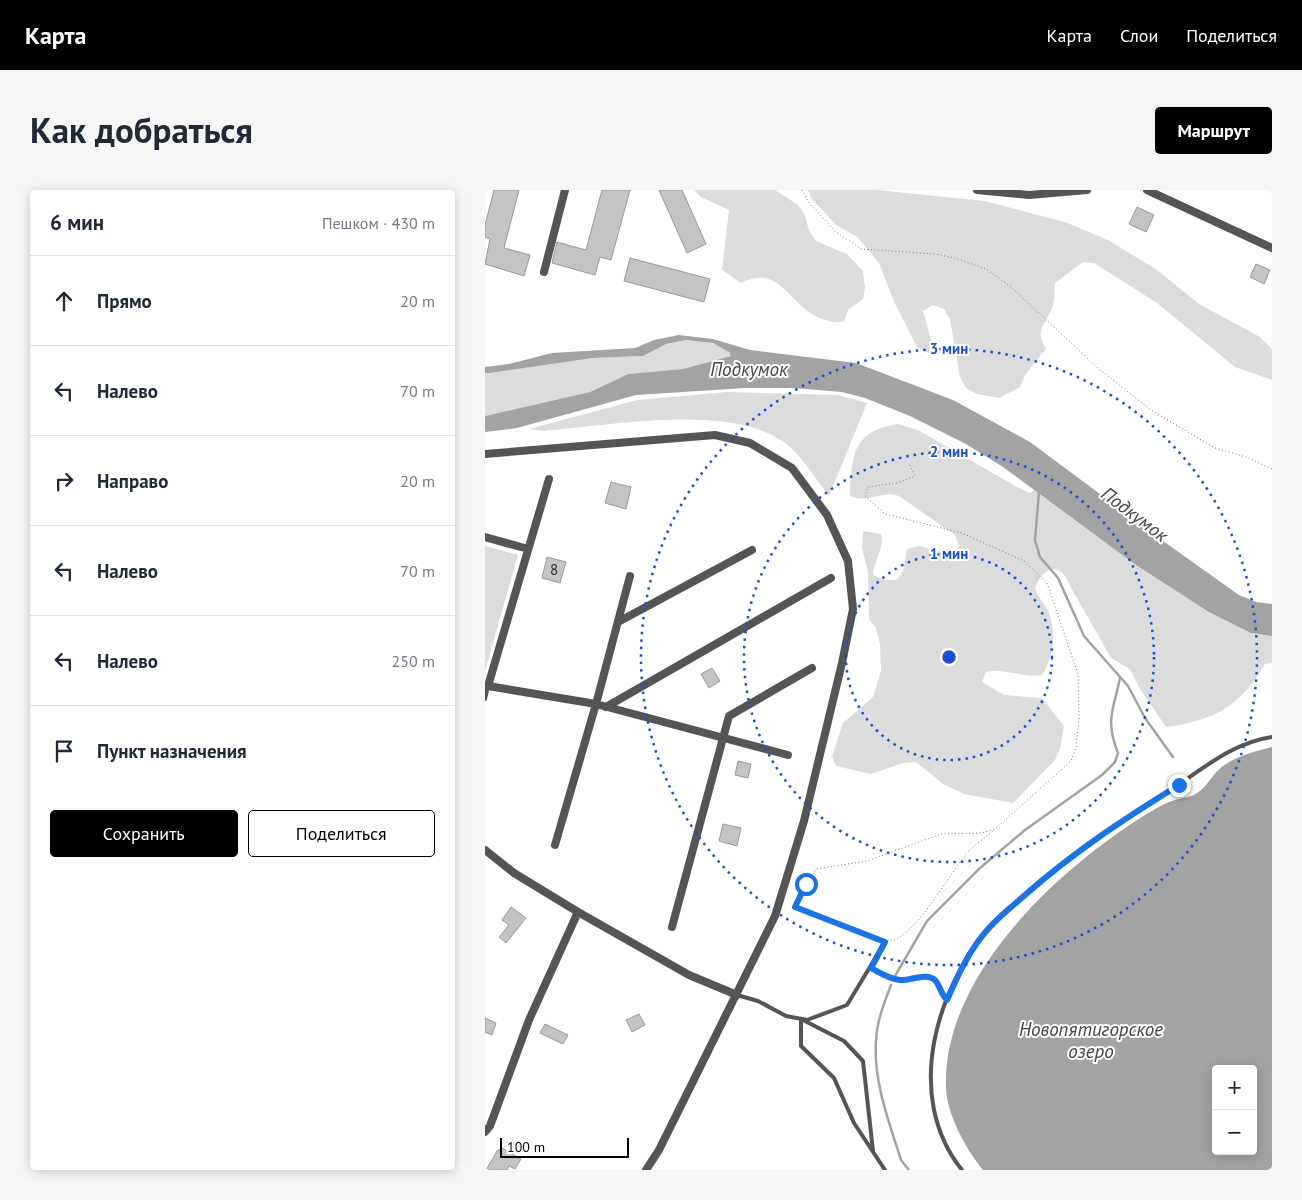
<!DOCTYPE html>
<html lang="ru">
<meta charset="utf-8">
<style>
:root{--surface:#fff;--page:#f6f6f7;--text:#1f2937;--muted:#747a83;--line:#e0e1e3;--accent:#000}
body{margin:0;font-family:"PT Sans",sans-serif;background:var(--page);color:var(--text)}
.controls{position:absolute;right:15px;bottom:15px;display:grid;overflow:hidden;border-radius:5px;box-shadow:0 2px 12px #0003}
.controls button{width:45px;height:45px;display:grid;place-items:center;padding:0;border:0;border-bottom:1px solid var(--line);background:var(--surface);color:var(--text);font:25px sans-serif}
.scale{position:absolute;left:15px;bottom:12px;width:129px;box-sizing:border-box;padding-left:5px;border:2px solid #000;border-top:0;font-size:14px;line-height:18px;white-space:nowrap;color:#000;-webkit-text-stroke:4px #fff;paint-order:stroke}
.stop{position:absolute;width:15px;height:15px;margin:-11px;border:4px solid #1a73e8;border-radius:50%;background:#fff}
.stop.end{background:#1a73e8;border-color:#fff;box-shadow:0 1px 5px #0008}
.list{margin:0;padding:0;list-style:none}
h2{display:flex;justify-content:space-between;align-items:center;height:65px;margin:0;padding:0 20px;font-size:21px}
h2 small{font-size:16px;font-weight:400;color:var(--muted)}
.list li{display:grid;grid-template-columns:32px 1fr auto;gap:15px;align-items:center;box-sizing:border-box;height:90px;padding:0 20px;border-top:1px solid var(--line)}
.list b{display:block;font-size:19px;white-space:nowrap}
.list em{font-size:16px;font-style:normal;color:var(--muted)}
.actions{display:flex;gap:10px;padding:15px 20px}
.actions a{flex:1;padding:11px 0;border:1px solid var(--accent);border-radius:5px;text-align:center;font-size:18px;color:var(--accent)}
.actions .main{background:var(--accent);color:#fff}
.icon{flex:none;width:28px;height:28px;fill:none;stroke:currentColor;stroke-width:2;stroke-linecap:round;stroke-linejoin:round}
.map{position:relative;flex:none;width:787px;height:980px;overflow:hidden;border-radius:5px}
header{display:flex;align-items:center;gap:30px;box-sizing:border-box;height:70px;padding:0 25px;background:var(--accent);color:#fff}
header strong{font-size:24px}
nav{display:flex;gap:28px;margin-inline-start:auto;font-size:18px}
.intro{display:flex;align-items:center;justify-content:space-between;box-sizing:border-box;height:120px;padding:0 30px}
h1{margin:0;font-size:35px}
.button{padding:12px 22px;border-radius:5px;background:var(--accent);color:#fff;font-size:18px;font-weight:700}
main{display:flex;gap:30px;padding:0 30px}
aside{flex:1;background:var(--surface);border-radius:5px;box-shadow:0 2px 12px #0003}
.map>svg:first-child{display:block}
.green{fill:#dcdcdc}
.water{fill:#a3a3a3;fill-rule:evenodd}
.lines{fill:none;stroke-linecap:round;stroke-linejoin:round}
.stream{stroke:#a3a3a3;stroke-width:2.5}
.building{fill:#c4c4c4;stroke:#999}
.path{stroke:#777;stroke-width:1;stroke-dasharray:1 2.5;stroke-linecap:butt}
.service{stroke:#555;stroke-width:4}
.minor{stroke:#555;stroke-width:8}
.route{stroke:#1a73e8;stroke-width:6}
.ring{fill:none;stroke:#1d4ed8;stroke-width:2.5;stroke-dasharray:2.5 5}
.labels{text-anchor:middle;stroke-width:4;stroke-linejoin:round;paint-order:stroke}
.number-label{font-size:15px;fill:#313131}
.water-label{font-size:19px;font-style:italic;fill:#444;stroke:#fff}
.centre{fill:#1d4ed8;stroke:#fff;stroke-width:2.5}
.ring-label{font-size:15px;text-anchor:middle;font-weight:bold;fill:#1d4ed8;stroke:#fff;stroke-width:4;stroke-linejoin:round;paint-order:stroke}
</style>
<header>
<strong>Карта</strong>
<nav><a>Карта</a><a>Слои</a><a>Поделиться</a></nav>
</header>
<div class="intro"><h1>Как добраться</h1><a class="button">Маршрут</a></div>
<main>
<aside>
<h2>6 мин<small>Пешком · 430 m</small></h2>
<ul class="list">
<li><svg class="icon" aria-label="ahead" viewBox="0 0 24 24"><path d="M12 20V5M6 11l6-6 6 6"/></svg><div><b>Прямо</b></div><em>20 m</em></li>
<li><svg class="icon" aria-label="left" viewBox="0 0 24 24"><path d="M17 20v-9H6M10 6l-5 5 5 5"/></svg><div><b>Налево</b></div><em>70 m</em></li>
<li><svg class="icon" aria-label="right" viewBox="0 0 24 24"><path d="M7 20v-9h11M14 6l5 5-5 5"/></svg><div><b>Направо</b></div><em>20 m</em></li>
<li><svg class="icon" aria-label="left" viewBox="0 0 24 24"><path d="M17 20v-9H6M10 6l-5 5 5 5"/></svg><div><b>Налево</b></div><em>70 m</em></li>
<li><svg class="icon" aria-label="left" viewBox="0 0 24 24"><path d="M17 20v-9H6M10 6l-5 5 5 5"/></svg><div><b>Налево</b></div><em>250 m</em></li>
<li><svg class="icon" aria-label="arrive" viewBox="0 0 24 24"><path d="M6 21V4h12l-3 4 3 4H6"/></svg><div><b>Пункт назначения</b></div></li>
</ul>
<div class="actions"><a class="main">Сохранить</a><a>Поделиться</a></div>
</aside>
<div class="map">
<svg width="787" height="980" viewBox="0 0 787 980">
<rect width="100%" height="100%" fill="#fff"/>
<path class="green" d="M 209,0 L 290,0 L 313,15 L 320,25 L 324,41 L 331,51 L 362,64 L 378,81 L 380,98 L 378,109 L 363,120 L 359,131 C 350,134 345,131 337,129 C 302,116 297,73 256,93 L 237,80 L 244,20 L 216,7 Z
M 323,0 L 392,0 L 500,11 L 580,32 L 623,50 L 672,80 L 714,114 L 775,147 L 787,159 L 787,190 L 750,177 L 672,113 L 609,73 L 598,72 L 570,93 C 569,101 570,111 567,118 C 560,136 549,139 561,159 L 540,185 L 535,197 L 514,208 L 492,204 L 481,198 L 475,187 L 465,129 L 459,119 L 448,115 L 438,121 L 447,153 L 443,163 L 432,157 L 410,114 L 394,73 L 372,47 L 351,35 L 326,8 Z
M 201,150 C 215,152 240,151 246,166 L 198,179 L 143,184 L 105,202 L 0,226 L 0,183 L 108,168 L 158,166 L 181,154 Z
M 242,202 L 353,205 L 382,213 L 344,306 C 332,291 318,268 304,256 C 251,211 124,236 58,241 L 44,239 L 152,210 Z
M 412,234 L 433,240 L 532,297 L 545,303 L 549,300 L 605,341 L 766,443 L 787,446 L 787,473 L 780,474 C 756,516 728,531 681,537 L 655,499 L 645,479 L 626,468 L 585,396 C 576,371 558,376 550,398 C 552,407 559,412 563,421 C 572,441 569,467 557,485 C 538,488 520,478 501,482 L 497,492 L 519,505 L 557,508 L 579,536 L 575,559 L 570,570 L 528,613 L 479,604 L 458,594 L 431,572 L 418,573 L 386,584 L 351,576 L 347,566 L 358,533 L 388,507 L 396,481 L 395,454 L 391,438 L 384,429 L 383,382 L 377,358 L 378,341 L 396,344 C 400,358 389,370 388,385 L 400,390 L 411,390 L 418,382 L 422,359 L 434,356 L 467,365 L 474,356 L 470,345 L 414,306 C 393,300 385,314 365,306 C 366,266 368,241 412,234 Z
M 0,356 L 33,365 L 0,481 Z"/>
<path class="water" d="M 194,145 L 228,149 L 265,160 L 371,173 L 468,210 L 545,252 L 685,356 L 754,405 L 771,412 L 787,414 L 787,446 L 766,443 L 724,422 L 651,375 L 518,277 L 481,254 L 425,226 L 380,208 L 357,202 L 309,198 L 260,198 L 151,205 L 32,238 L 0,242 L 0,226 L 105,202 L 143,184 L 198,179 L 246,166 L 244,162 L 228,153 L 201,150 L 181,154 L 158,166 L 108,168 L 4,183 L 0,183 L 0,177 L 24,174 L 67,163 L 150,158 L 169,150 Z
M 787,557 L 787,980 L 498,980 C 481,959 462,925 461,898 C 457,786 572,680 660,625 C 668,620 678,614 687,611 C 694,608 705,608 712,603 C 722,597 728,583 738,576 C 751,566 771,561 787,557 ZM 731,879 L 768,879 L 768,961 L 731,961 Z"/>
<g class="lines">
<path class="stream" d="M 554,302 L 550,350 L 555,367 L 573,388 L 599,446 L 643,496 L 660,528 L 688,567
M 410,786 L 442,731 L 495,678 L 540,640 L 617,585 L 630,572 L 633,563 C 620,529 628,522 635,488
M 406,795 C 399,813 392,831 391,850 C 388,891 404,932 416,970 L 424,980"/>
</g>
<path class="building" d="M 9,0 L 34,0 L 19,58 L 45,65 L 39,86 L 0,74 L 5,49 L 0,47 L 0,35 Z
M 117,0 L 145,0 L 126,70 L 115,67 L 110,85 L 67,73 L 72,52 L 101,60 Z
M 174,0 L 197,0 L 221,54 L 202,63 Z
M 652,17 L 669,25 L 661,42 L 644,34 Z
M 145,68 L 225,89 L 219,112 L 139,91 Z
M 771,74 L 785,80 L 779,94 L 765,87 Z
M 126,292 L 146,297 L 141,319 L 120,313 Z
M 62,367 L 81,372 L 75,393 L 57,388 Z
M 227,478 L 235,491 L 224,498 L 216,484 Z
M 253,571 L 266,574 L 263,588 L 250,585 Z
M 238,634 L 256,638 L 252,656 L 234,651 Z
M 26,717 L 41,728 L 21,753 L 14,747 L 24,735 L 17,730 Z
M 154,824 L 160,835 L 147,842 L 141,830 Z
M 0,828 L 11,833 L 7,845 L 0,842 Z
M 60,834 L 83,845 L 78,854 L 55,843 Z
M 17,958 L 36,969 L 30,979 L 24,976 L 22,980 L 1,980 L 12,961 Z"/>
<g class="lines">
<path class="path" d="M 317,0 L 324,13 L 350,41 L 376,59 L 450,64 L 470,68 L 501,79 L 525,96 L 614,179 L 666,220 L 730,258 L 761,267 L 787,279
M 313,712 L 331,679 L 382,671 L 456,644 L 496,643 L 510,639 L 586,571 L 591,557 L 594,528 L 593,484 L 562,393 L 539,371 L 477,343 L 400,324 L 380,306 L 383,297 L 412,293 L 430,286 L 424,273
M 406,751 C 434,743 465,681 485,660 C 492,653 501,647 509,640
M 390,780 L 404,788 L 415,790 L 445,787 L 451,790 L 458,805"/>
<path class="service" d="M 0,509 L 3,496
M 252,805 L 273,811 L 301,826 L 322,830 L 362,815 L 400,752 L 310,717
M 388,961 L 378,871 L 359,851 L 316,829 L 316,856 L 349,888 L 369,933 L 400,980
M 477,980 C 417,905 452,794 511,730 C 520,720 532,712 542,703 C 585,666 630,635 678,605 C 713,583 745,553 787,547"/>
<path class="minor" d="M 492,0 L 544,5 L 602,0
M 662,0 L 787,58
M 59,82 L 80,0
M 0,264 L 230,245 L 265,253 L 307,278 L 342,325 L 363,371 L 368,419 L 357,473 L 319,631 L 290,726 L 174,960 L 161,980
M 0,347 L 43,359
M 133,432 L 267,360
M 3,496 L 111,514 L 303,565
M 0,497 L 3,496 L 64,289
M 121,517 L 346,388
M 70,655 L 111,514 L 145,386
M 0,660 L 29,683 L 93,722 L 204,785 L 252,805
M 187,737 L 244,526 L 327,478
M 0,942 L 5,936 L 44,830 L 93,722"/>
</g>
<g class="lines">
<path class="route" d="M 321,694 L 310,717 L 400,752 L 386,778 C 395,783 404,789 415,790 C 425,791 441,782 450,790 C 454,794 456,804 462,810 C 471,790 479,771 492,753 C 505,734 523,720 540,705 C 590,661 639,629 694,595"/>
</g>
<g class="ring">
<circle cx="464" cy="467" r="103"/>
<circle cx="464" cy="467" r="205"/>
<circle cx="464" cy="467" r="308"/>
</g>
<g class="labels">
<g class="number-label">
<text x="69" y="385">8</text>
</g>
<g class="water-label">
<text x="264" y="186">Подкумок</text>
<text transform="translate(650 324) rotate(37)" y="7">Подкумок</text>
<text x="606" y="846">Новопятигорское<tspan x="606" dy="22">озеро</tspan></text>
</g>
</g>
<circle cx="464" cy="467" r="8" class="centre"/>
<g class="ring-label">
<text x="464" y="164">3 мин</text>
<text x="464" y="267">2 мин</text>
<text x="464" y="369">1 мин</text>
</g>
</svg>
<div class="controls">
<button>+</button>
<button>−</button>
</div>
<div class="scale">100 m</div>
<div class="stop" style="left:321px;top:694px"></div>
<div class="stop end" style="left:694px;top:595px"></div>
</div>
</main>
